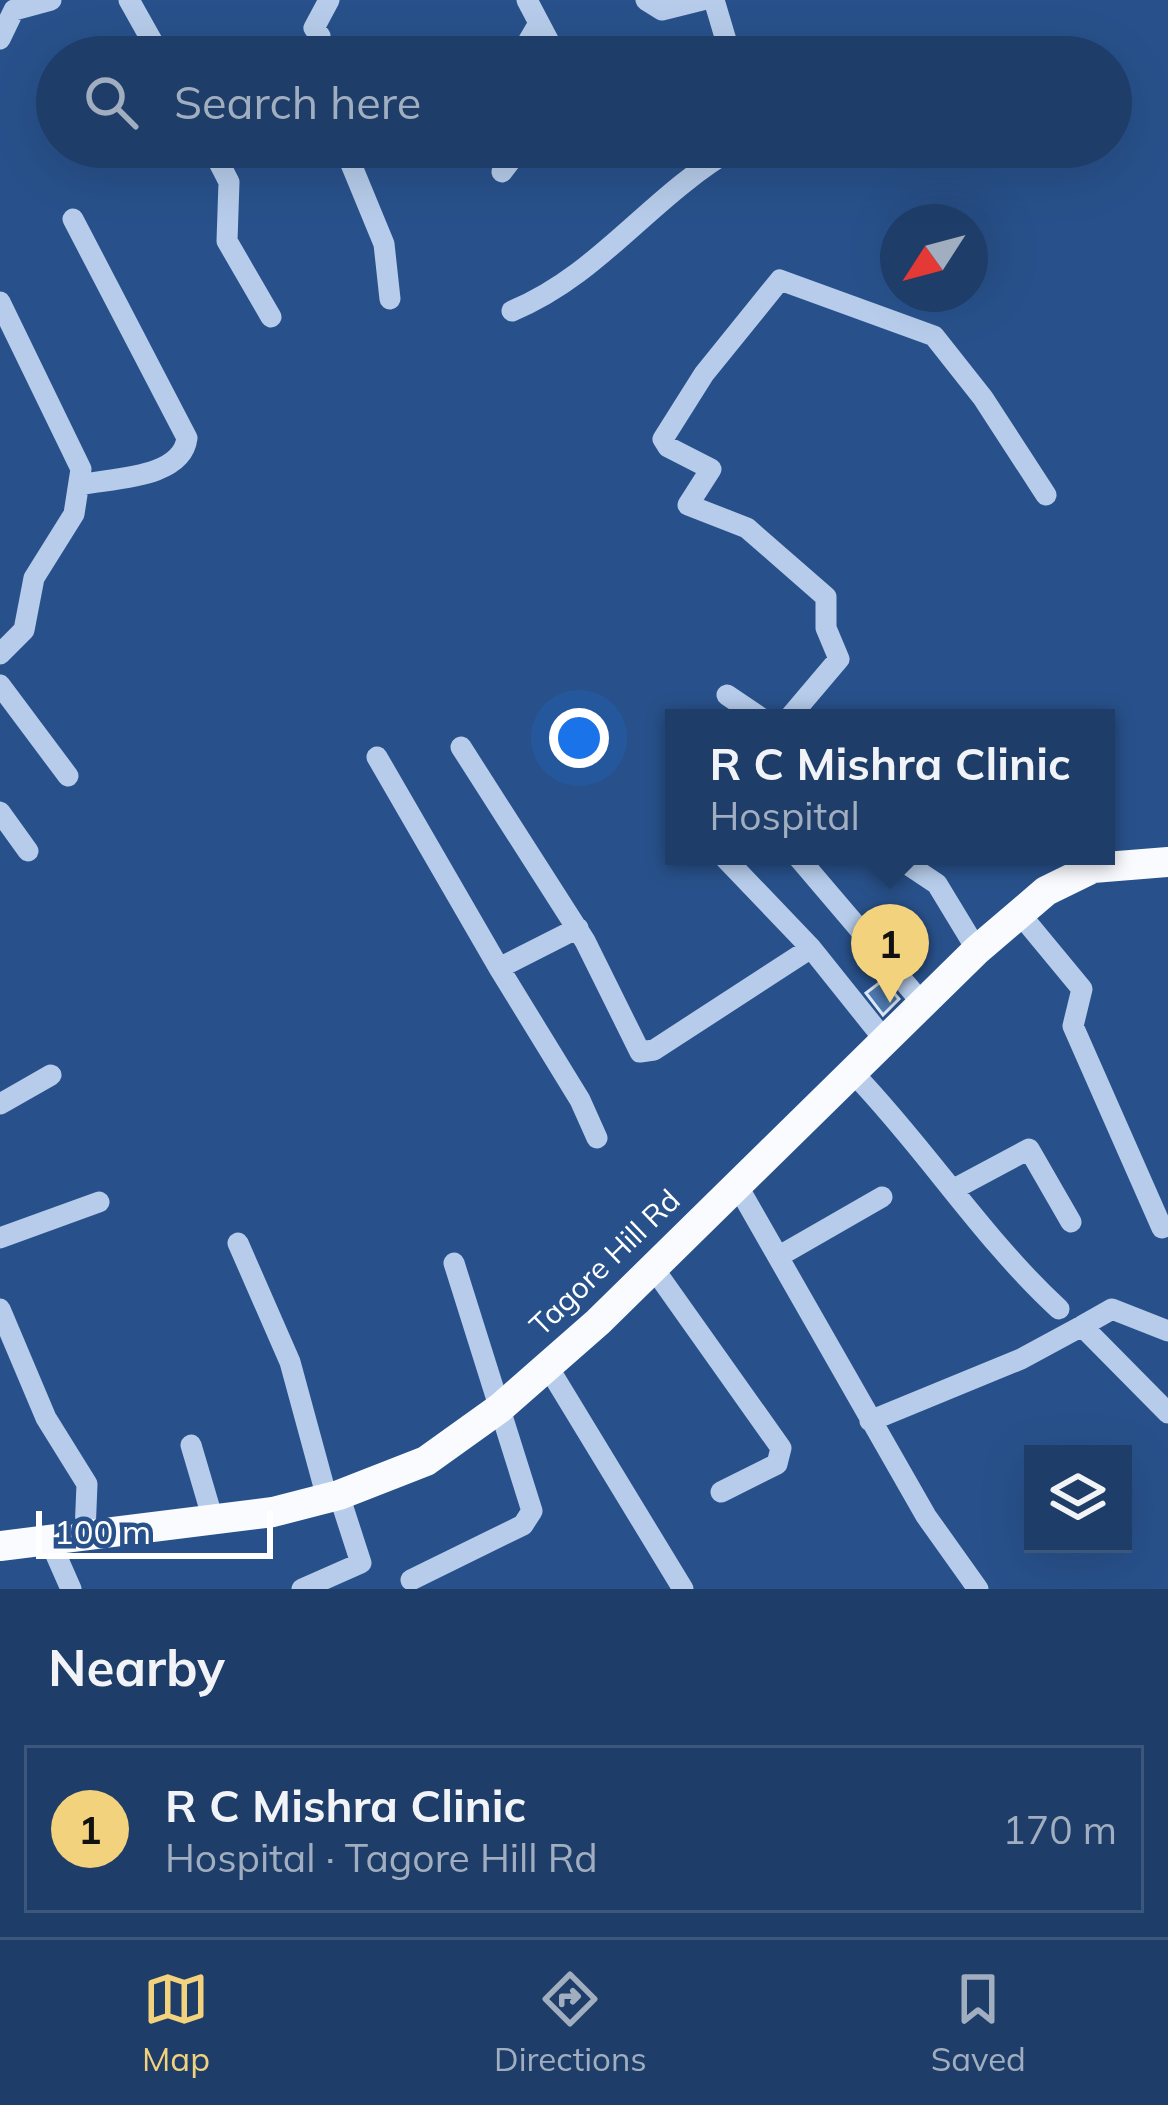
<!DOCTYPE html>
<meta charset="utf-8">
<style>
:root{--surface:#1e3d68;--page:#26446e;--text:#f1f3f6;--muted:#a1aec0;--line:#3c567c;--accent:#f2d27c}
body{margin:0;font-family:Mulish,sans-serif;background:var(--page);color:var(--text)}
.controls{position:absolute;right:36px;bottom:36px;display:grid;overflow:hidden;border-radius:0px;box-shadow:0 12px 48px #0002}
.controls button{width:108px;height:108px;display:grid;place-items:center;padding:0;border:0;border-bottom:3px solid var(--line);background:var(--surface);color:var(--text);font:60px sans-serif}
.compass{position:absolute;left:880px;top:204px;width:108px;height:108px;border-radius:50%;background:var(--surface);box-shadow:0 12px 48px #0002;rotate:234deg}
.scale{position:absolute;left:36px;bottom:30px;width:237px;box-sizing:border-box;padding-left:12px;border:6px solid #fff;border-top:0;font-size:33px;line-height:42px;white-space:nowrap;color:#fff;-webkit-text-stroke:9px #28518b;paint-order:stroke}
.you{position:absolute;left:579px;top:738px;width:42px;height:42px;margin:-30px;border:9px solid #fff;border-radius:50%;background:#1a73e8;box-shadow:0 0 0 18px #1a73e833}
.badge{display:grid;place-items:center;width:78px;height:78px;border-radius:50%;background:var(--accent);color:#111;font-size:39px;font-weight:700}
.pin{position:absolute;translate:-50% -99px;filter:drop-shadow(0 3px 6px #0008)}
.pin::after{content:'';position:absolute;top:63px;width:42px;height:36px;background:inherit;clip-path:polygon(0 0,100% 0,50% 100%)}
.popup{position:absolute;left:665px;top:709px;width:450px;height:156px;box-sizing:border-box;display:grid;place-content:center;border-radius:0px;background:var(--surface);filter:drop-shadow(0 3px 9px #0005);font-size:39px;white-space:nowrap;color:var(--muted)}
.popup b{font-size:45px;color:var(--text)}
.popup::after{content:'';position:absolute;left:50%;top:100%;margin-left:-24px;border:24px solid transparent;border-top-color:var(--surface)}
.list{margin:0;padding:0;list-style:none}
h2{display:flex;justify-content:space-between;align-items:center;height:156px;margin:0;padding:0 48px;font-size:51px}
h2 small{font-size:39px;font-weight:400;color:var(--muted)}
.list li{display:grid;grid-template-columns:78px 1fr auto;gap:36px;align-items:center;box-sizing:border-box;height:168px;margin:0 24px 24px;padding:0 24px;border:3px solid var(--line);border-radius:0px}
.list b{display:block;font-size:45px;white-space:nowrap}
.list p{margin:0;font-size:39px;white-space:nowrap;color:var(--muted)}
.list em{font-size:39px;font-style:normal;color:var(--muted)}
.icon{flex:none;width:66px;height:66px;fill:none;stroke:currentColor;stroke-width:2;stroke-linecap:round;stroke-linejoin:round}
.map{position:relative;flex:none;width:1168px;height:1589px;overflow:hidden}
.search{position:absolute;background:var(--surface);box-shadow:0 12px 48px #0002;left:36px;right:36px;top:36px;height:132px;display:flex;align-items:center;gap:30px;box-sizing:border-box;padding:0 42px;border-radius:66px;color:var(--muted);font-size:45px}
.sheet{height:348px;background:var(--surface)}
nav{display:flex;justify-content:space-around;align-items:center;box-sizing:border-box;height:168px;border-top:3px solid var(--line);background:var(--surface);font-size:33px;color:var(--muted)}
nav a{display:grid;justify-items:center;gap:6px}
nav .on{color:var(--accent)}
.map>svg:first-child{display:block}
.building{fill:#507ab2;stroke:#dae7f7;stroke-width:3}
.lines{fill:none;stroke-linecap:round;stroke-linejoin:round}
.minor{stroke:#b6ccea;stroke-width:21}
.major{stroke:#f9fbfe;stroke-width:30}
.labels{text-anchor:middle;stroke-width:9;stroke-linejoin:round;paint-order:stroke}
.street-label{font-size:30px;fill:#fff;stroke:#28518b}
</style>
<div class="map">
<svg width="1168" height="1589" viewBox="0 0 1168 1589">
<rect width="100%" height="100%" fill="#28518b"/>
<path class="building" d="M 883,980 L 899,999 L 883,1015 L 866,993 Z"/>
<g class="lines">
<path class="minor" d="M 129,0 L 161,57
M 527,0 L 557,57
M 646,0 L 662,10 L 702,0
M 714,0 L 731,57
M 0,39 L 14,10 L 51,0
M 303,49 L 317,46 L 320,36 L 314,28 L 329,0
M 519,57 L 539,23
M 211,147 L 229,182 L 227,241 L 271,317
M 344,147 L 384,244 L 390,299
M 502,172 L 521,147
M 73,219 L 187,438 C 182,479 111,478 79,485
M 0,302 L 81,469 L 74,514 L 34,578 L 24,630 L 0,654
M 512,311 C 601,274 650,196 736,147
M 0,685 L 68,776
M 727,695 L 761,718
M 789,718 L 839,659 L 826,628 L 826,597 L 747,528 L 688,505 L 711,469 L 668,447 L 663,439 L 704,374 L 780,280 L 934,336 L 983,398 L 1046,495
M 461,747 L 585,941 L 640,1052 L 654,1050 L 811,948
M 377,757 L 499,968 L 578,928
M 0,812 L 28,851
M 723,856 L 811,948 L 887,1043
M 797,856 L 923,1004
M 895,856 L 937,884 L 977,950
M 1020,914 L 1082,989 L 1073,1026 L 1162,1228
M 499,968 L 580,1100 L 597,1138
M 855,1075 C 927,1150 983,1239 1059,1309
M 0,1104 L 51,1075
M 737,1185 L 926,1516 L 978,1589
M 956,1188 L 1029,1149 L 1071,1222
M 0,1238 L 99,1202
M 238,1243 L 290,1362 L 327,1498
M 781,1255 L 882,1197
M 654,1269 L 781,1448 L 777,1464 L 721,1492
M 0,1309 L 46,1418 L 87,1484 L 85,1533
M 1082,1326 L 1112,1309 L 1168,1331
M 548,1367 L 683,1589
M 870,1421 L 1021,1359 L 1082,1326 L 1168,1413
M 191,1445 L 214,1523
M 49,1539 L 71,1589
M 411,1580 L 523,1525 L 532,1511 L 454,1263
M 302,1589 L 361,1563 L 339,1495"/>
<path class="major" d="M 0,1546 L 273,1512 L 339,1495 L 426,1461 L 500,1408 L 598,1322 L 977,950 L 1046,891 L 1093,868 L 1168,862"/>
</g>
<g class="labels">
<g class="street-label">
<text transform="translate(605 1263) rotate(-44)" y="10">Tagore Hill Rd</text>
</g>
</g>
</svg>
<div class="controls">
<button><svg class="icon" aria-label="layers" viewBox="0 0 24 24"><path d="M12 4l9 5-9 5-9-5zM3 14l9 5 9-5"/></svg></button>
</div>
<svg class="compass" viewBox="-18 -18 36 36"><path d="M0-13l5 13h-10z" fill="#e53935"/><path d="M0 13l5-13h-10z" fill="#a1aec0"/></svg>
<div class="scale">100 m</div>
<div class="you"></div>
<div class="pin badge" style="left:890px;top:1003px">1</div>
<div class="popup"><b>R C Mishra Clinic</b>Hospital</div>
<div class="search"><svg class="icon" aria-label="search" viewBox="0 0 24 24"><circle cx="10" cy="10" r="6"/><path d="M15 15l6 6"/></svg>Search here</div>
</div>
<section class="sheet">
<h2>Nearby<small></small></h2>
<ul class="list">
<li><span class="badge">1</span><div><b>R C Mishra Clinic</b><p>Hospital · Tagore Hill Rd</p></div><em>170 m</em></li>
</ul>
</section>
<nav>
<a class="on"><svg class="icon" aria-label="map" viewBox="0 0 24 24"><path d="M3 6l6-2 6 2 6-2v14l-6 2-6-2-6 2zM9 4v14M15 6v14"/></svg>Map</a>
<a><svg class="icon" aria-label="directions" viewBox="0 0 24 24"><path d="M12 3l9 9-9 9-9-9zM9 14v-3h6M13 9l2 2-2 2"/></svg>Directions</a>
<a><svg class="icon" aria-label="saved" viewBox="0 0 24 24"><path d="M7 4h10v16l-5-4-5 4z"/></svg>Saved</a>
</nav>
